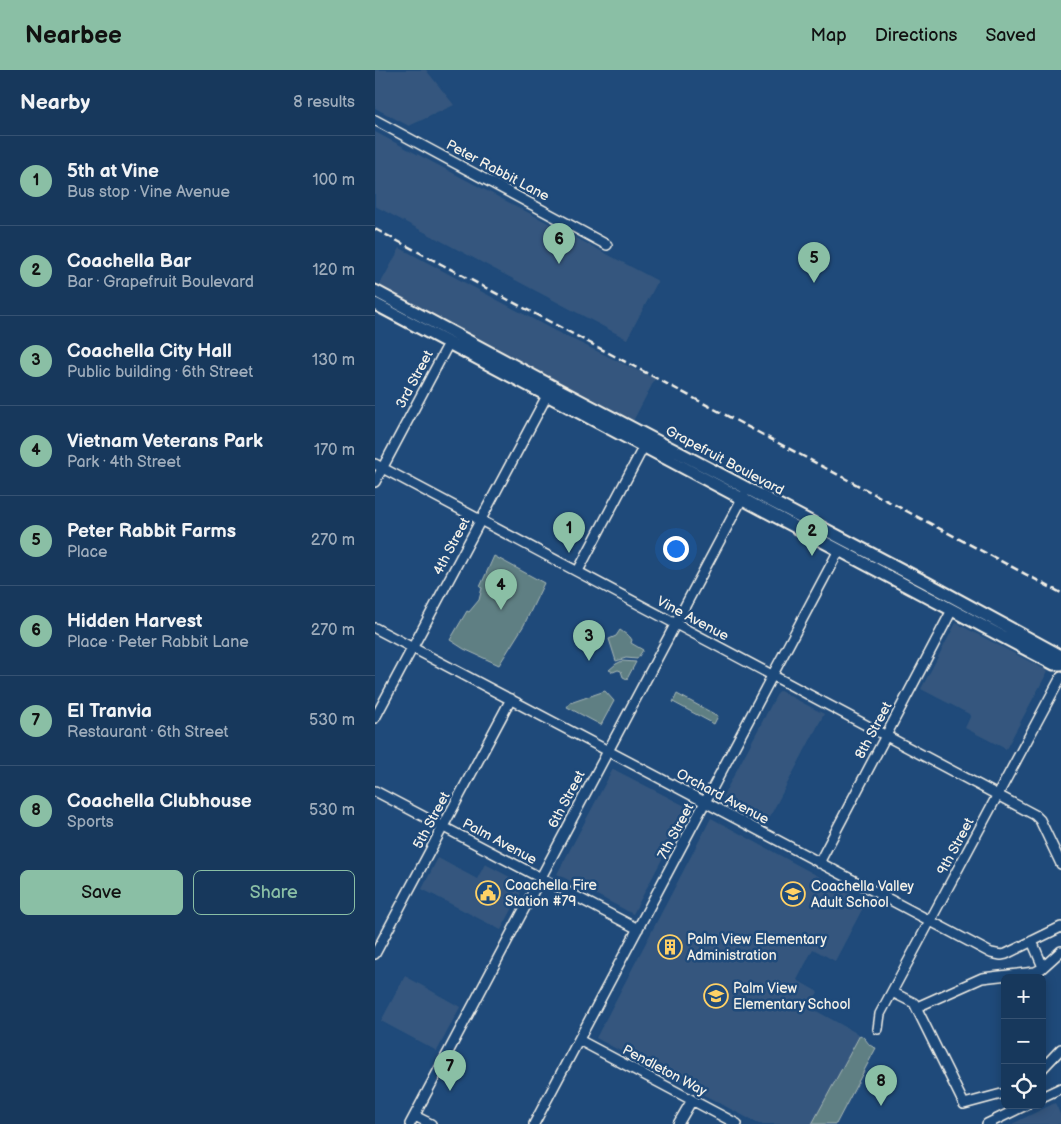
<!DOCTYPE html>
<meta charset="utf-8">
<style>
:root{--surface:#17385c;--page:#244365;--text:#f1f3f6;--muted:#9eacbb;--line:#365272;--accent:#8abfa5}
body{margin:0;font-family:"Balsamiq Sans",sans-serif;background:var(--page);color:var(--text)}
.controls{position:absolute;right:15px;bottom:15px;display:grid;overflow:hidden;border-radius:8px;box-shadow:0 2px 12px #0003}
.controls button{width:45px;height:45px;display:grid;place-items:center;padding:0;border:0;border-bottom:1px solid var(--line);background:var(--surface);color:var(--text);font:25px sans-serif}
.you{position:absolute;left:300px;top:478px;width:18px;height:18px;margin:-12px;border:4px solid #fff;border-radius:50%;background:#1a73e8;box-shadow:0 0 0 8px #1a73e833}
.badge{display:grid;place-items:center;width:32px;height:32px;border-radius:50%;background:var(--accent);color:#111;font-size:16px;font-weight:700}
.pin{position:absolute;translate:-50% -41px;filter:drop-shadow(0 1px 2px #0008)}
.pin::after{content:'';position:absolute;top:26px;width:18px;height:15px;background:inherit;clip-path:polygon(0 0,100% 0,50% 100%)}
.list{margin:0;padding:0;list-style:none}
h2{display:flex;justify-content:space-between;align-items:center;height:65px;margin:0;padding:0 20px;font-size:21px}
h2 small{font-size:16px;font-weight:400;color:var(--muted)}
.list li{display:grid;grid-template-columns:32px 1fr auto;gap:15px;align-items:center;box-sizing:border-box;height:90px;padding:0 20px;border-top:1px solid var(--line)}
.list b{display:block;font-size:19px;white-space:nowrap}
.list p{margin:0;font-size:16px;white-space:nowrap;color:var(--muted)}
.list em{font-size:16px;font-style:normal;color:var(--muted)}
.actions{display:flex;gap:10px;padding:15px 20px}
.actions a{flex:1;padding:11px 0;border:1px solid var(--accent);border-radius:8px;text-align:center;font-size:18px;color:var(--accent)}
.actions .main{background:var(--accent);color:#111}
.icon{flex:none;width:28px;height:28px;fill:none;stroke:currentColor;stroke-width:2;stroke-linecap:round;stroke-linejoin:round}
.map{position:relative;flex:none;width:686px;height:1054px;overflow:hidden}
header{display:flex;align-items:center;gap:30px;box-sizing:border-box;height:70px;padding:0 25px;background:var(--accent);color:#111}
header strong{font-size:24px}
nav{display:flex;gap:28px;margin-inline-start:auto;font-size:18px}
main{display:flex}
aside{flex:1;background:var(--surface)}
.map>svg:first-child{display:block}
.built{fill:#35577e}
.green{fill:#5f7f83;stroke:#aab8b6}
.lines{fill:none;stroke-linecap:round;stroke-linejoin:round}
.minor-casing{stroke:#f4f1e8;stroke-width:12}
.major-casing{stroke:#f4f1e8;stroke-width:15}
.minor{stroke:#1f4a7a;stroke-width:9}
.major{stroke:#1f4a7a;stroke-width:11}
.rail{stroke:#f4f1e8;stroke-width:2.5;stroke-dasharray:8 4;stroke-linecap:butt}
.labels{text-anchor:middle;stroke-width:5;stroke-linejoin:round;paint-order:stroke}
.street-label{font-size:14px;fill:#f4f1e8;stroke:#1f4a7a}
.poi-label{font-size:14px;fill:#f4f1e8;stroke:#1f4a7a;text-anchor:start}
</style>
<header>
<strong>Nearbee</strong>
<nav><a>Map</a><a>Directions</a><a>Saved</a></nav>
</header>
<main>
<aside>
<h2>Nearby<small>8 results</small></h2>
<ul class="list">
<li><span class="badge">1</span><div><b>5th at Vine</b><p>Bus stop · Vine Avenue</p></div><em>100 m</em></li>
<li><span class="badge">2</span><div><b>Coachella Bar</b><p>Bar · Grapefruit Boulevard</p></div><em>120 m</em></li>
<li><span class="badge">3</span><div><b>Coachella City Hall</b><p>Public building · 6th Street</p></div><em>130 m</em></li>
<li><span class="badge">4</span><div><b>Vietnam Veterans Park</b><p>Park · 4th Street</p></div><em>170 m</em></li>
<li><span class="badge">5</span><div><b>Peter Rabbit Farms</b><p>Place</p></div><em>270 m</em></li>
<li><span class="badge">6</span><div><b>Hidden Harvest</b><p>Place · Peter Rabbit Lane</p></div><em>270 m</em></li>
<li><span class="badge">7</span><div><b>El Tranvia</b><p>Restaurant · 6th Street</p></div><em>530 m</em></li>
<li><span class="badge">8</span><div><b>Coachella Clubhouse</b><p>Sports</p></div><em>530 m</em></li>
</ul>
<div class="actions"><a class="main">Save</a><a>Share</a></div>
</aside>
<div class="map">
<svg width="686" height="1054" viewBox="0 0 686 1054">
<rect width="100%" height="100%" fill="#1f4a7a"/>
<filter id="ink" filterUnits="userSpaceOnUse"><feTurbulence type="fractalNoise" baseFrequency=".02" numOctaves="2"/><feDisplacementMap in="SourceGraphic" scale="10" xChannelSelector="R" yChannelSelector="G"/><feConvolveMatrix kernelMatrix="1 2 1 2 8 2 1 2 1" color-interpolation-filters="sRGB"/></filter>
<g filter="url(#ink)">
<path class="built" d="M 0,0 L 51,0 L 79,35 L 34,56 L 0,38 Z
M 0,62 L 283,211 L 252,269 L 0,136 Z
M 25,178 L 180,261 L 280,309 L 258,351 L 160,302 L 3,218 Z
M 581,553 L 673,601 L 631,679 L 590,658 L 596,645 L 546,619 Z
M 405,621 L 449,644 L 392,752 L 349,730 L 348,726 L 403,622 Z
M 238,699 L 314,738 L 258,844 L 182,804 Z
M 336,748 L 491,832 L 460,891 L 438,879 L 422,910 L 443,922 L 434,937 L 485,965 L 437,1054 L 384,1054 L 221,968 Z
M 63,788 L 102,809 L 110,794 L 150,815 L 126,860 L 47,819 Z
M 30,906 L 85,937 L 62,981 L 6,951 Z
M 680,1033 L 686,1046 L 686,1054 L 637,1054 Z"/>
<path class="green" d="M 119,486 L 169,513 L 149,555 L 124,595 L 89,579 L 75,570 L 92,541 L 94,542 L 104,530 L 107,518 L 105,517 Z
M 245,560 L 255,567 L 257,570 L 256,573 L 268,580 L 262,589 L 251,588 L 241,591 L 234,569 L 241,566 Z
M 247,591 L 261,592 L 252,609 L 248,607 L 246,601 L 243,600 L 238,602 L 234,600 L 241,594 Z
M 230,621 L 239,631 L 226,655 L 192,637 L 195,633 Z
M 302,624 L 343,646 L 339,654 L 298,632 Z
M 485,965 C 492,968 492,976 501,978 L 461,1054 L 437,1054 Z"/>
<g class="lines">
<g class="minor-casing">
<path id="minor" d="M 0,50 L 232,175
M 0,394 L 660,745 L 665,750 L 686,794
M 0,412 L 74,273
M 203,501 L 269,376
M 0,558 L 616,883 L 626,885 L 631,884 L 686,857
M 0,648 L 175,320
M 0,721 L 263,859
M 444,793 L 577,540
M 657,871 L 668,897
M 0,884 L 136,629
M 517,922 L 539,933 L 589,1034 L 630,1023
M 542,937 L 607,908 L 660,902 L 666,899 L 686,881
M 503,959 L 505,944 L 686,607
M 204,970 L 362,1054
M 667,999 L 686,979
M 667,1027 L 686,1018
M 40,1046 L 56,1054
M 35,1054 L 369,425
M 159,1054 L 464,480
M 303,1054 L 317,1030
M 612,1054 L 651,1035"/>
</g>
<g class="major-casing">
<path id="major" d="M 0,221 L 177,316 L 552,513 L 686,586
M 0,234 L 679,594 L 686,594"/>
</g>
<use href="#minor" class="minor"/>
<use href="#major" class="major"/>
<path class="rail" d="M 0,159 L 686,523"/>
</g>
</g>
<defs>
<g id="civic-ring" transform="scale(1.25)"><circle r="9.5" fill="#1f4a7a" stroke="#ffd166" stroke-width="1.5"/><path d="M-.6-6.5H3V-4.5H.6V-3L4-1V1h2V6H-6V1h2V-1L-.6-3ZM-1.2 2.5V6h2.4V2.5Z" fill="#ffd166"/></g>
<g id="school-ring" transform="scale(1.25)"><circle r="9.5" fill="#1f4a7a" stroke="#ffd166" stroke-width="1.5"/><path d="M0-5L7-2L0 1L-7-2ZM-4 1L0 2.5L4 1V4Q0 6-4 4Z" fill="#ffd166"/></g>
<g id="building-ring" transform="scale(1.25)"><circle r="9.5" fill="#1f4a7a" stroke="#ffd166" stroke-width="1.5"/><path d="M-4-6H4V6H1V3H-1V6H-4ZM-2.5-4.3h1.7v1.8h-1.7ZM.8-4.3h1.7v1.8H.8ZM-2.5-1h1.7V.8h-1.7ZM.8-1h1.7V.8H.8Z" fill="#ffd166"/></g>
</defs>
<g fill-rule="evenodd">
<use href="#civic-ring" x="113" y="823"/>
<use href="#school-ring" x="418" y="824"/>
<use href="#building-ring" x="295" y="877"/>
<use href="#school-ring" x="341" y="926"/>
</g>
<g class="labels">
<g class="street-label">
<text transform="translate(123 100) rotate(28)" y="5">Peter Rabbit Lane</text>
<text transform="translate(39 309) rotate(-62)" y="5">3rd Street</text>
<text transform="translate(350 390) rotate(28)" y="5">Grapefruit Boulevard</text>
<text transform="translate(76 476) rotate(-62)" y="5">4th Street</text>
<text transform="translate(318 548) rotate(28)" y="5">Vine Avenue</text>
<text transform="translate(498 660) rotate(-62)" y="5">8th Street</text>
<text transform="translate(348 726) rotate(28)" y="5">Orchard Avenue</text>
<text transform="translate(191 729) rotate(-62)" y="5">6th Street</text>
<text transform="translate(56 750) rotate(-62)" y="5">5th Street</text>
<text transform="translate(300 761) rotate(-62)" y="5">7th Street</text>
<text transform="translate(125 771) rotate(28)" y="5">Palm Avenue</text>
<text transform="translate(580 776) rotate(-62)" y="5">9th Street</text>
<text transform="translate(290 1000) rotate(28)" y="5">Pendleton Way</text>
</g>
<g class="poi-label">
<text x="130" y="820">Coachella Fire<tspan x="130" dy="16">Station #79</tspan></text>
<text x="436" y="821">Coachella Valley<tspan x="436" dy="16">Adult School</tspan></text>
<text x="312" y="874">Palm View Elementary<tspan x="312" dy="16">Administration</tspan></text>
<text x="358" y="923">Palm View<tspan x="358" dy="16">Elementary School</tspan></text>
</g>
</g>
</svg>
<div class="controls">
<button>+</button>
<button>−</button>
<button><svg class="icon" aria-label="locate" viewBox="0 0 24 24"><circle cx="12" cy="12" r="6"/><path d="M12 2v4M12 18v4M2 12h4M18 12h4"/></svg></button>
</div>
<div class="you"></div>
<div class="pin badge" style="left:194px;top:483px">1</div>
<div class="pin badge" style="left:437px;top:486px">2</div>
<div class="pin badge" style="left:214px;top:591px">3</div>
<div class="pin badge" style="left:126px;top:540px">4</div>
<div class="pin badge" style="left:439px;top:213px">5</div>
<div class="pin badge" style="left:184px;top:194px">6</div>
<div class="pin badge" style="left:75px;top:1021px">7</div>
<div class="pin badge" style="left:506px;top:1036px">8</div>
</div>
</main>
